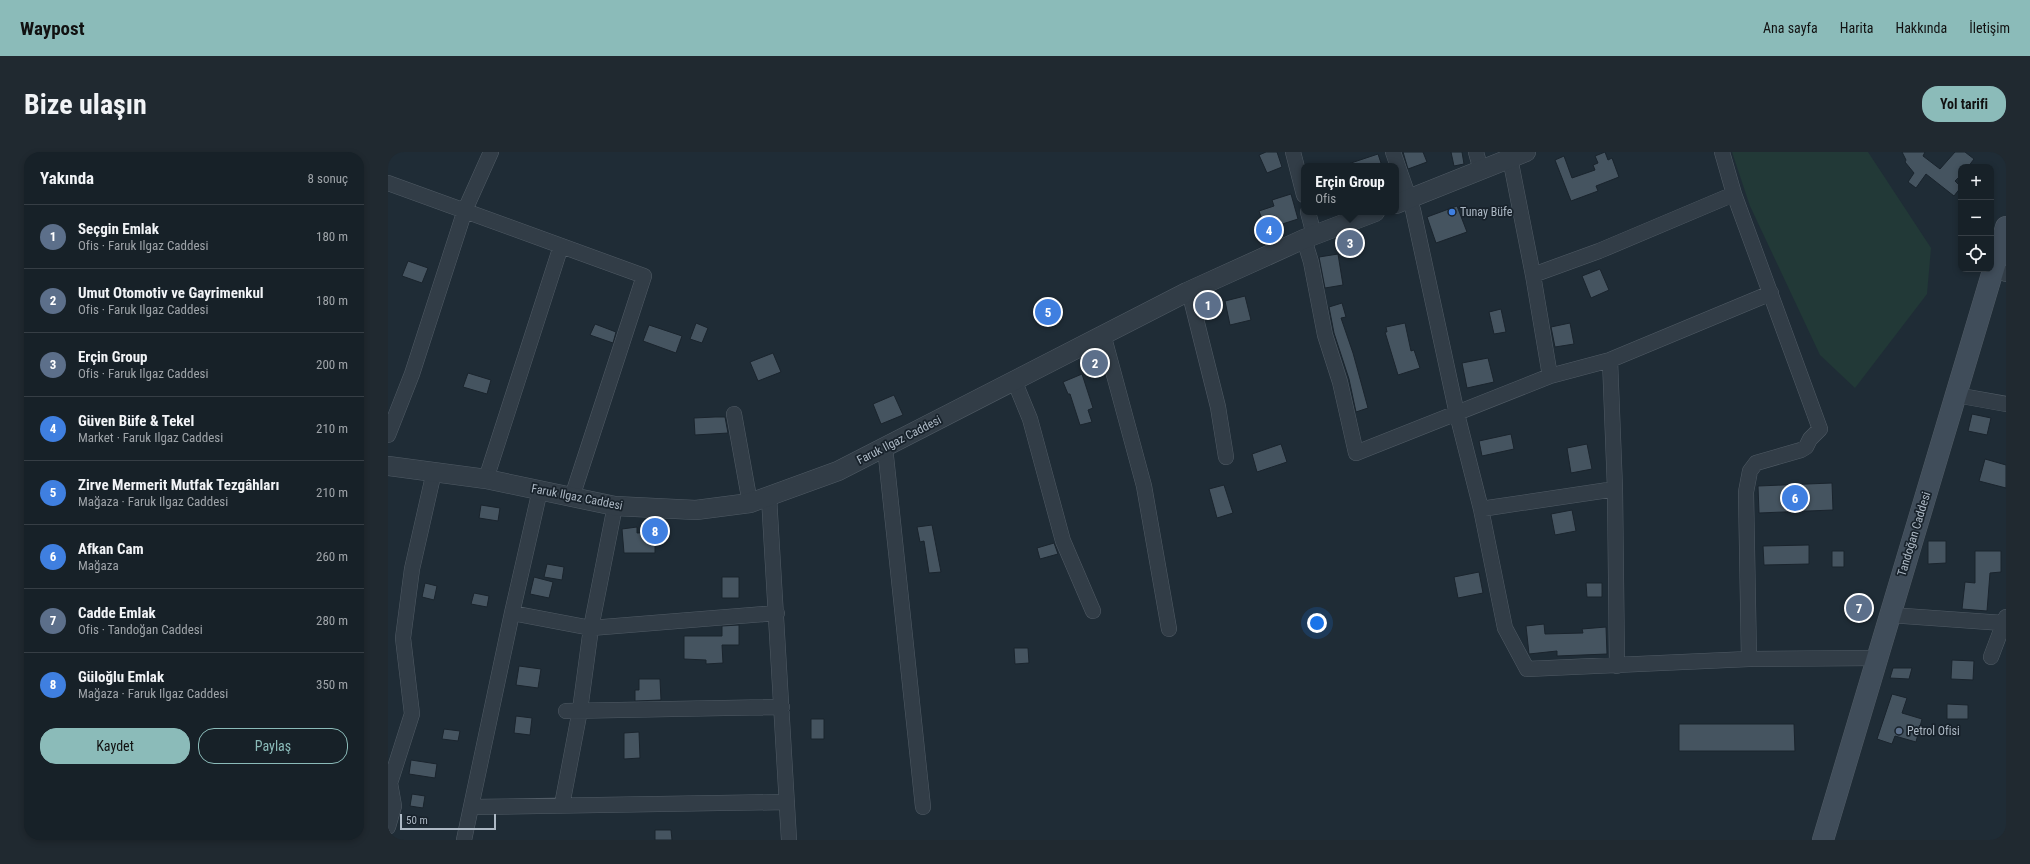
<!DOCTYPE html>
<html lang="tr">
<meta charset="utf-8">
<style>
:root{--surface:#172128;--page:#202930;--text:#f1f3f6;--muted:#9ea3a8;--line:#363e45;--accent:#8bbbb9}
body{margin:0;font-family:"Roboto Condensed",sans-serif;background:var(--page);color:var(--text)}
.controls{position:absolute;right:12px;top:12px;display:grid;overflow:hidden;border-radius:8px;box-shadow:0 2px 6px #0003}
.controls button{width:36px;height:36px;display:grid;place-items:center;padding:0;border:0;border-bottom:1px solid var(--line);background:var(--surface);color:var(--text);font:20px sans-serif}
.scale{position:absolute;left:12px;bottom:10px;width:96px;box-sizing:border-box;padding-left:4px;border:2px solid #acb8c4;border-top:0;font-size:11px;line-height:14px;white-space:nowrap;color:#acb8c4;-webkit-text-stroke:3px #18222b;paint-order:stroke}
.you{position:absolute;left:929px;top:471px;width:14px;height:14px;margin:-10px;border:3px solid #fff;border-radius:50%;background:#1a73e8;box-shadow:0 0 0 6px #1a73e833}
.badge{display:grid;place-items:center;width:26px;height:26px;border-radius:50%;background:var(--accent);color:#fff;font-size:13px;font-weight:700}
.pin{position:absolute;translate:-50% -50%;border:2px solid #fff;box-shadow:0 1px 4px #0006}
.popup{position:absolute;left:913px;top:11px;width:98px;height:52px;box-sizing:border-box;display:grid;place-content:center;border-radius:8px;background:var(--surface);filter:drop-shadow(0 1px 3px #0005);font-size:13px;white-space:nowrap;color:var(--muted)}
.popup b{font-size:15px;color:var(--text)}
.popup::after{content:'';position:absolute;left:50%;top:100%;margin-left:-8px;border:8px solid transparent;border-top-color:var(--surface)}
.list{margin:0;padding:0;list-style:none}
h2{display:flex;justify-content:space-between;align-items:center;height:52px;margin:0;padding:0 16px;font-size:17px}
h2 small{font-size:13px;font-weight:400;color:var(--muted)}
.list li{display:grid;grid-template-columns:26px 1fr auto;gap:12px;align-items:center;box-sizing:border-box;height:64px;padding:0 16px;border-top:1px solid var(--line)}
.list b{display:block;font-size:15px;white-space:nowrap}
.list p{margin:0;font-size:13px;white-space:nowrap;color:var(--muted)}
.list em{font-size:13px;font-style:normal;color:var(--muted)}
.actions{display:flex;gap:8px;padding:12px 16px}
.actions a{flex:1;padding:9px 0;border:1px solid var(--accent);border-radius:16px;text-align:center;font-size:14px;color:var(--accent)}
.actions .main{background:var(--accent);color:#111}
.icon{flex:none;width:22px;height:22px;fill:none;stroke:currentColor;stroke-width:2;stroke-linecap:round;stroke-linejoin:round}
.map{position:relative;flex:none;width:1618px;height:688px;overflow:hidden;border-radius:16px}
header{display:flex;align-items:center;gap:24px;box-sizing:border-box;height:56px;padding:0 20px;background:var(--accent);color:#111}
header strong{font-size:19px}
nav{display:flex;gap:22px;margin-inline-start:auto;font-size:14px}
.intro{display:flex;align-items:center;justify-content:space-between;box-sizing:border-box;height:96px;padding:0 24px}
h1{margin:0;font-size:28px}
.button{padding:10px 18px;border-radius:16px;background:var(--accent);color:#111;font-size:14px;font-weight:700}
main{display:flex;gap:24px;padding:0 24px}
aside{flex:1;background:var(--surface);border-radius:16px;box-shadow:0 2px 6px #0003}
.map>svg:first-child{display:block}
.green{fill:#223937}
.building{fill:#455460;stroke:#1a242d}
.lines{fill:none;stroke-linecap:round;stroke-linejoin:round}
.minor-casing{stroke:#505b65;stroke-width:16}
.tertiary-casing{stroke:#505b65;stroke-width:20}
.secondary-casing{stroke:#505b65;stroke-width:22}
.minor{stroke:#323d47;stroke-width:15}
.tertiary{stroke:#323d47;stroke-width:19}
.secondary{stroke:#404d5a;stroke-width:21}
.shop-dot{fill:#3f7fe0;stroke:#18222b;stroke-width:1.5}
.service-dot{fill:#5c6f8a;stroke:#18222b;stroke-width:1.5}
.labels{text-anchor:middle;stroke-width:3.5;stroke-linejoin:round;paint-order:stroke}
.poi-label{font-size:12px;fill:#acb8c4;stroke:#18222b;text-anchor:start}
.street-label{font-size:12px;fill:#acb8c4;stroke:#18222b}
</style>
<header>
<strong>Waypost</strong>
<nav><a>Ana sayfa</a><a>Harita</a><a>Hakkında</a><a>İletişim</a></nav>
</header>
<div class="intro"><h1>Bize ulaşın</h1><a class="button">Yol tarifi</a></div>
<main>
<aside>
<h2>Yakında<small>8 sonuç</small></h2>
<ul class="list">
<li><span class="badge" style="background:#5c6f8a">1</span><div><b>Seçgin Emlak</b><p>Ofis · Faruk Ilgaz Caddesi</p></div><em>180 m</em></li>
<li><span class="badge" style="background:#5c6f8a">2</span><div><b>Umut Otomotiv ve Gayrimenkul</b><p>Ofis · Faruk Ilgaz Caddesi</p></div><em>180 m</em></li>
<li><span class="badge" style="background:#5c6f8a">3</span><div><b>Erçin Group</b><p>Ofis · Faruk Ilgaz Caddesi</p></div><em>200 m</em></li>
<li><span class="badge" style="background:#3f7fe0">4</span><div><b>Güven Büfe &amp; Tekel</b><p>Market · Faruk Ilgaz Caddesi</p></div><em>210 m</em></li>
<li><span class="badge" style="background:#3f7fe0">5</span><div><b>Zirve Mermerit Mutfak Tezgâhları</b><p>Mağaza · Faruk Ilgaz Caddesi</p></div><em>210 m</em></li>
<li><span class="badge" style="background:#3f7fe0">6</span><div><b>Afkan Cam</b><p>Mağaza</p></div><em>260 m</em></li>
<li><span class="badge" style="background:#5c6f8a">7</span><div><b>Cadde Emlak</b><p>Ofis · Tandoğan Caddesi</p></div><em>280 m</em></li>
<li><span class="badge" style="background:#3f7fe0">8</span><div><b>Güloğlu Emlak</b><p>Mağaza · Faruk Ilgaz Caddesi</p></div><em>350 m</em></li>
</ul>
<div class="actions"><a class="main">Kaydet</a><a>Paylaş</a></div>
</aside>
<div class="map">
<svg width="1618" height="688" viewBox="0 0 1618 688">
<rect width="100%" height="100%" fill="#1f2c36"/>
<path class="green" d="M 1344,0 L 1480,0 L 1543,96 L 1539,142 L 1467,236 L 1432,203 L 1362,54 Z"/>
<path class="building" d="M 878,0 L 889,0 L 894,15 L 879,21 L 871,3 Z
M 1015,0 L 1035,0 L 1039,10 L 1020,17 Z
M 1063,0 L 1074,0 L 1076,12 L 1066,14 Z
M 1217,0 L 1220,8 L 1224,6 L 1231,25 L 1208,34 L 1210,39 L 1183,49 L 1167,8 L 1176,4 L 1184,26 L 1207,18 L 1205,13 L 1210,11 L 1207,4 Z
M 1514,0 L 1537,0 L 1535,4 L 1552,17 L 1567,0 L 1577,0 L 1586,7 L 1580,15 L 1573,15 L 1573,23 L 1567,29 L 1573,35 L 1566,44 L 1538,22 L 1528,36 L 1520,30 L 1526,21 L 1517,10 L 1518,8 Z
M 990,2 L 994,14 L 961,14 L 960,12 Z
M 903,42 L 910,67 L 888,74 L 889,79 L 879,82 L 871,59 L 886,54 L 884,48 Z
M 1069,54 L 1079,80 L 1048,91 L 1039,65 Z
M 950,102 L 955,133 L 937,136 L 931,105 Z
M 20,109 L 40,116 L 34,131 L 14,124 Z
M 1212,117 L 1221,138 L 1203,146 L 1194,124 Z
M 857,144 L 863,168 L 842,173 L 837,149 Z
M 954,151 L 958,165 L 953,166 L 965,201 L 980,256 L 968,260 L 961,227 L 946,181 L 941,155 Z
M 1113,157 L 1118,180 L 1106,182 L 1101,160 Z
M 308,171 L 320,176 L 314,191 L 302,187 Z
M 1017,171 L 1023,199 L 1026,198 L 1032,216 L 1010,223 L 997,180 L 999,180 L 998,175 Z
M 1182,171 L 1186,192 L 1167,195 L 1163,175 Z
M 207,172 L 228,180 L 225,191 L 202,183 Z
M 261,173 L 294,184 L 288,201 L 255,189 Z
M 385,201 L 393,220 L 370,229 L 362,210 Z
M 1100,206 L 1106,230 L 1079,236 L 1074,211 Z
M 80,221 L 103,228 L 99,242 L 75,235 Z
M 694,222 L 705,256 L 700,258 L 704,270 L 692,273 L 682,242 L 680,242 L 675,230 Z
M 506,243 L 515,263 L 493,272 L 485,252 Z
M 1584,262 L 1603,266 L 1599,283 L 1580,279 Z
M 327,265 L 337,265 L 340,281 L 307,283 L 306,266 Z
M 1123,282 L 1126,297 L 1094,304 L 1091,289 Z
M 893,292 L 899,310 L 869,320 L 864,302 Z
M 1199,292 L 1204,317 L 1183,321 L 1179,296 Z
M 1597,307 L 1618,313 L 1618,336 L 1591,329 Z
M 1444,331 L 1445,358 L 1371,361 L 1370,334 Z
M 836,333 L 845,361 L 829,366 L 821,337 Z
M 93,353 L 112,356 L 110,369 L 91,366 Z
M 1184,358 L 1188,379 L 1167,383 L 1163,362 Z
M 544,373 L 553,420 L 541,421 L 536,389 L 532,390 L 529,375 Z
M 249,375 L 249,381 L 267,380 L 267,401 L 236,401 L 234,377 Z
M 1540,389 L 1558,389 L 1558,411 L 1540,412 Z
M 666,391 L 670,402 L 652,407 L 649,396 Z
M 1421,393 L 1421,412 L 1376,413 L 1375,394 Z
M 1444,399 L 1456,399 L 1456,415 L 1444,415 Z
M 1587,399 L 1613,399 L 1613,420 L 1602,421 L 1599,459 L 1574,457 L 1577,430 L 1587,431 Z
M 159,412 L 176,415 L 174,428 L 156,425 Z
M 1091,420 L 1095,441 L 1070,446 L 1066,425 Z
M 146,425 L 165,430 L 161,446 L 142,442 Z
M 334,425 L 351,425 L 351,446 L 334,446 Z
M 37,431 L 49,434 L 46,448 L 34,445 Z
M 1198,431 L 1214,431 L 1214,445 L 1199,445 Z
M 86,441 L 101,444 L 99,455 L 83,452 Z
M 1465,445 L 1476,449 L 1472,462 L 1461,459 Z
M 1156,472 L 1157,482 L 1195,481 L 1194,477 L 1218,475 L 1219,502 L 1169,504 L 1169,499 L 1141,502 L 1138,474 Z
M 351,473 L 351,493 L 334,493 L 335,511 L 318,512 L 318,508 L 296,507 L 296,484 L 334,484 L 334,474 Z
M 626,496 L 640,496 L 641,511 L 627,512 Z
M 1564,508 L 1586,509 L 1585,528 L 1563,527 Z
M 131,514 L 153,517 L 150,536 L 128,533 Z
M 1505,516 L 1524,516 L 1521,527 L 1502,526 Z
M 251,527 L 272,527 L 273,548 L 247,549 L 247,538 L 251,538 Z
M 1504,542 L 1519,546 L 1514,561 L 1534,567 L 1528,590 L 1507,584 L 1504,592 L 1489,587 Z
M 1559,552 L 1580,553 L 1580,567 L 1559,567 Z
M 128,564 L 144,566 L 142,583 L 126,581 Z
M 423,567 L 436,567 L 436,587 L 423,587 Z
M 1291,572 L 1406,572 L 1407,599 L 1291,599 Z
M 56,577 L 72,579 L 70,589 L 54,587 Z
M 251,580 L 252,606 L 236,607 L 236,581 Z
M 23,608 L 49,612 L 47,626 L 21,622 Z
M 24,642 L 37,644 L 35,656 L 22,654 Z
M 267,678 L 283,678 L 284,688 L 267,688 Z"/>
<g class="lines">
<g class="minor-casing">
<path id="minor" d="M 905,0 L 916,43
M 1005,0 L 1025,58 L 1069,262 L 1093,357 L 1117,476 L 1139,517 L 1361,507 L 1489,506
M 1088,0 L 1093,18
M 1334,0 L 1346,42 L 1432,277 L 1422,287 L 1418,295 L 1413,298 L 1368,311 L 1362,319 L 1358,340 L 1361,507
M 1122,6 L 1145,123 L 1162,224
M 0,31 L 256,124 L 184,345
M 920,60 L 926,83
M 916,87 L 923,110 L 937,183 L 952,230 L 968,301 L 1162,224 L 1222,208 L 1383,141
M 1606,118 L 1618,122
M 1145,123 L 1211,99 L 1346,42
M 799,140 L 803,147 L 830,255 L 838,305
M 715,182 L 756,334 L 781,477
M 1222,208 L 1227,337 L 1229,514
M 626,228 L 642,267 L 675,389 L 705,459
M 1568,243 L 1618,252
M 346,262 L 362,351
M 0,283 L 24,222 L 77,58 L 103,0
M 497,295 L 535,655
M 98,327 L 173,94
M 381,345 L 401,688
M 1093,357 L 1227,337
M 124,461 L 203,476 L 389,461
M 1502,463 L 1615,471
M 1603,505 L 1618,465
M 178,559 L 394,555
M 174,653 L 192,558 L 203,476 L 227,354
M 83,655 L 399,650
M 0,675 L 6,654 L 2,631 L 24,562 L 15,486 L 24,417 L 46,320
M 76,688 L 124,461 L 152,338"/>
</g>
<g class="tertiary-casing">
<path id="tertiary" d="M 1008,52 L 1138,0
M 0,314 L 98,327 L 227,354 L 308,358 L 362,351 L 450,319 L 799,140 L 916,87 L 987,60"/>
</g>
<g class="secondary-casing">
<path id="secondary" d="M 1435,688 L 1618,75"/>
</g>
<use href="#minor" class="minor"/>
<use href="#tertiary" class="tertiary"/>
<use href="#secondary" class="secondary"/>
</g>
<circle class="shop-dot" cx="1064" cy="60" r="4"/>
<circle class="service-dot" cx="1511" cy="579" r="4"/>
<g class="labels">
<g class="poi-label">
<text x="1072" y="64">Tunay Büfe</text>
<text x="1519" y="583">Petrol Ofisi</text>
</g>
<g class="street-label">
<text transform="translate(511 288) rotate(-27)" y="4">Faruk Ilgaz Caddesi</text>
<text transform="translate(189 345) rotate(11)" y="4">Faruk Ilgaz Caddesi</text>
<text transform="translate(1526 382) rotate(-73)" y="4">Tandoğan Caddesi</text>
</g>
</g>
</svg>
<div class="controls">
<button>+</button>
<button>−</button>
<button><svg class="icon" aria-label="locate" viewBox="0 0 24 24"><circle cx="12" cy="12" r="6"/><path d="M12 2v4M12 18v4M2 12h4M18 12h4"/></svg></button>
</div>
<div class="scale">50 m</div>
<div class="you"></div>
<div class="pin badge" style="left:820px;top:153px;background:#5c6f8a">1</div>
<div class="pin badge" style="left:707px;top:211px;background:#5c6f8a">2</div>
<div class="pin badge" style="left:962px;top:91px;background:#5c6f8a">3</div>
<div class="popup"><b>Erçin Group</b>Ofis</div>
<div class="pin badge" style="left:881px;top:78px;background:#3f7fe0">4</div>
<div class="pin badge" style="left:660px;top:160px;background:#3f7fe0">5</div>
<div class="pin badge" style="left:1407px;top:346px;background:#3f7fe0">6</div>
<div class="pin badge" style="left:1471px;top:456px;background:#5c6f8a">7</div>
<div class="pin badge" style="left:267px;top:379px;background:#3f7fe0">8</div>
</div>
</main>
